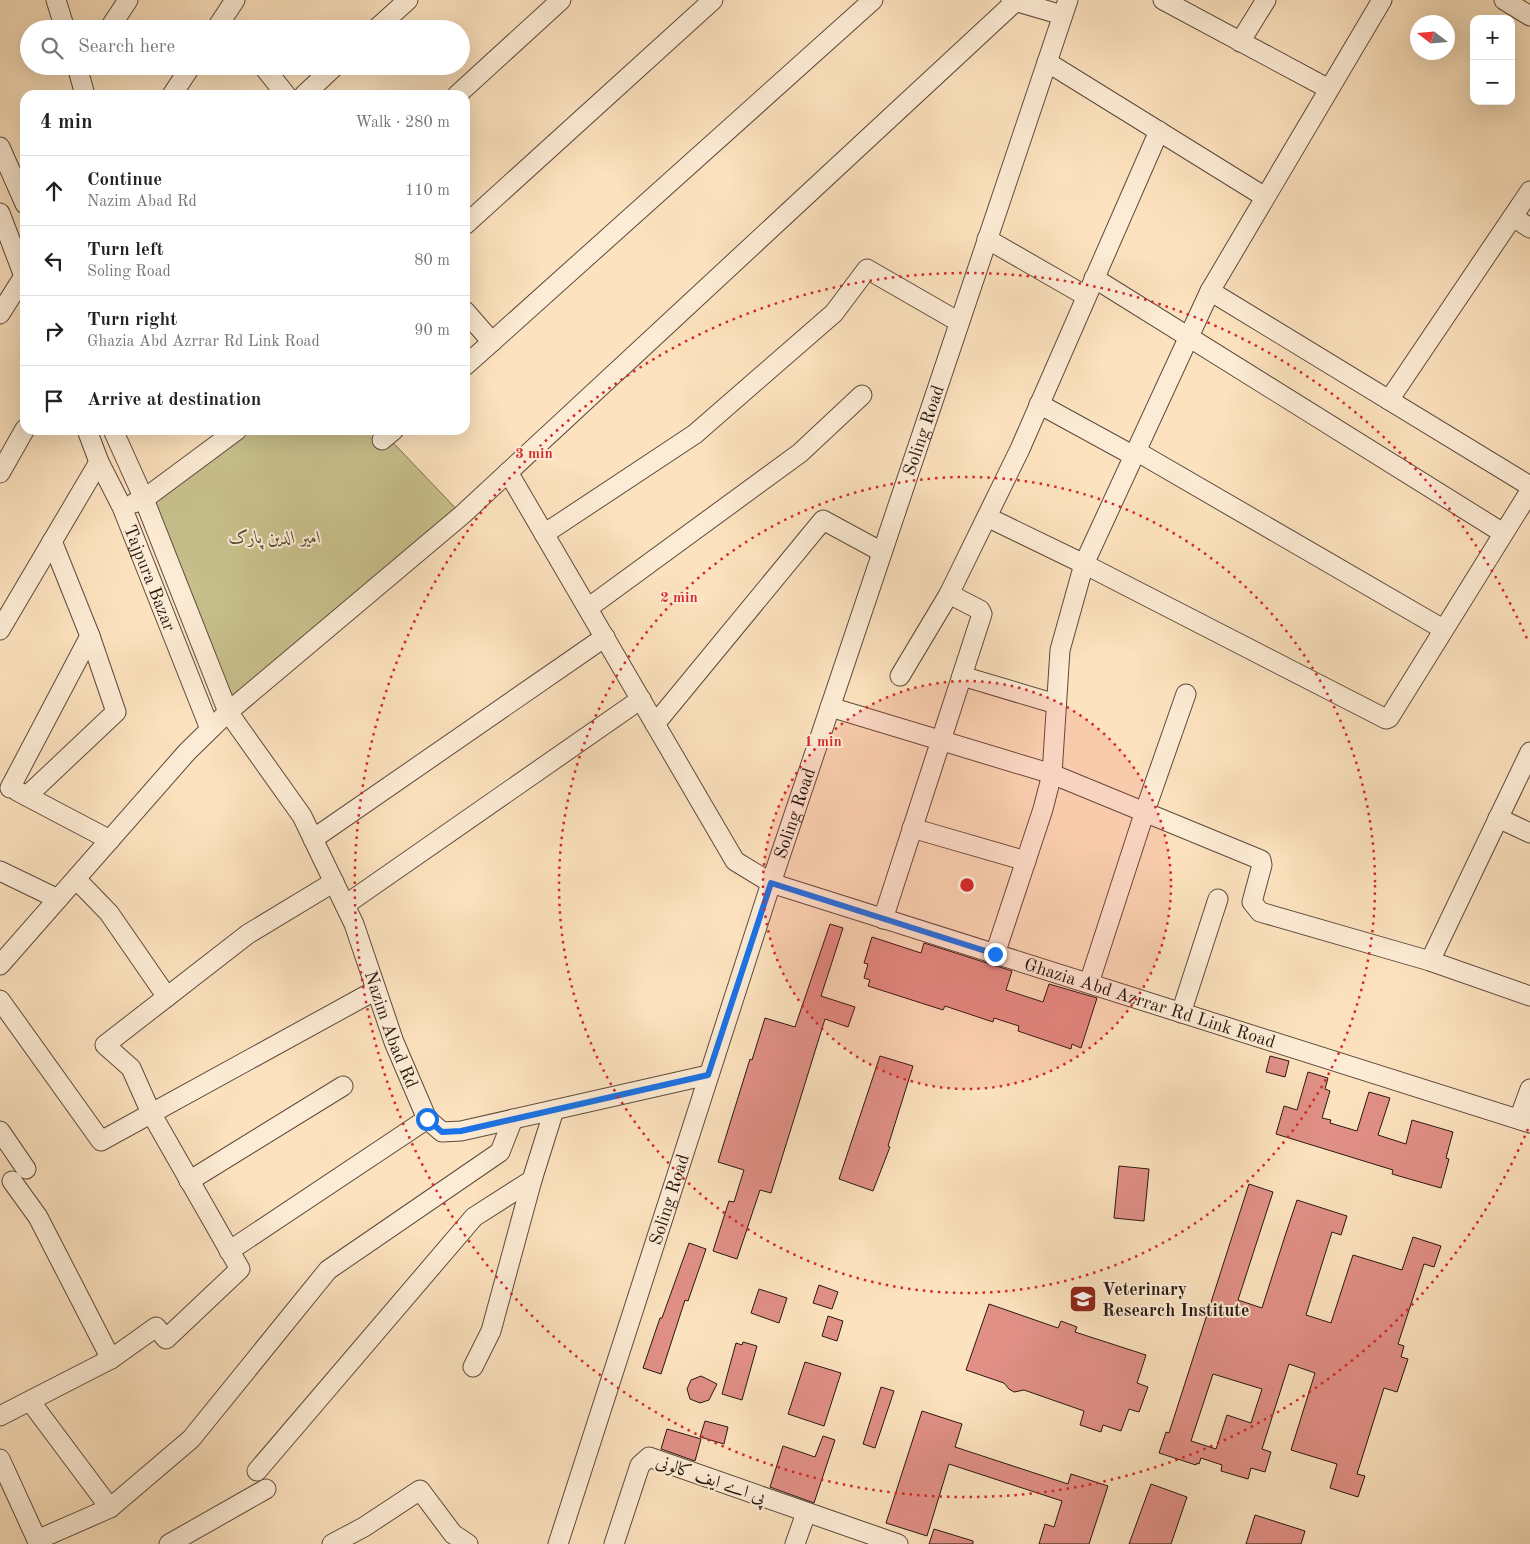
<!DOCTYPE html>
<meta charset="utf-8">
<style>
:root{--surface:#fff;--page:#f2f2f2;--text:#222;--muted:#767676;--line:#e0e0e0}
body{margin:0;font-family:"Old Standard TT",Amiri,serif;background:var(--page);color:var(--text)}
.controls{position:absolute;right:15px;top:15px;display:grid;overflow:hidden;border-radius:10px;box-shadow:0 5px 20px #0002}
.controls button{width:45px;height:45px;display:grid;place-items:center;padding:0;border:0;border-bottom:1px solid var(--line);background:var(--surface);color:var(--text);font:25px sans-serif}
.compass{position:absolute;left:1410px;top:15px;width:45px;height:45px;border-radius:50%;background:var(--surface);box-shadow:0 5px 20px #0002;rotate:286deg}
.stop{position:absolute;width:15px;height:15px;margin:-11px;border:4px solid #1a73e8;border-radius:50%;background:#fff}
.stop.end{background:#1a73e8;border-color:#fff;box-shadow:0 1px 5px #0008}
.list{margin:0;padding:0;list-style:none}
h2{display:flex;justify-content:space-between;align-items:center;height:65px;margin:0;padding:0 20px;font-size:21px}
h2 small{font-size:16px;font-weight:400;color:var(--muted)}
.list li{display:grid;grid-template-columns:32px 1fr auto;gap:15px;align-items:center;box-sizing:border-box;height:70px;padding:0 20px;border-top:1px solid var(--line)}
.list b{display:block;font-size:19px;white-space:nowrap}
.list p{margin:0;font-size:16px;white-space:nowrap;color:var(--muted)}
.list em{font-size:16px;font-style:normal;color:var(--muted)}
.icon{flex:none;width:28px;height:28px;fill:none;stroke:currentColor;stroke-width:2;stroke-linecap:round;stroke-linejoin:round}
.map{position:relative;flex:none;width:1530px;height:1544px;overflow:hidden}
.search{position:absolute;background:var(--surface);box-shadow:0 5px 20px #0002;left:20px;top:20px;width:450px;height:55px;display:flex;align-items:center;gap:12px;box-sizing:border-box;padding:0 18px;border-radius:28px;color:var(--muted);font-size:19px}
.panel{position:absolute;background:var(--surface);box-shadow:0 5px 20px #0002;left:20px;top:90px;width:450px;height:345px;border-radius:15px}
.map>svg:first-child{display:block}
.green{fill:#c7c08c;stroke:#786c4f}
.building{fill:#e19086;stroke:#281812;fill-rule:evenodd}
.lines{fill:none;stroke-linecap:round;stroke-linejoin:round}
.minor-casing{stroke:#5d4a3d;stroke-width:21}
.minor{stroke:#fdecd5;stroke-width:19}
.route{stroke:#1a73e8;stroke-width:6}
.ring{fill:none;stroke:#d62828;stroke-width:2.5;stroke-dasharray:2.5 5}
.labels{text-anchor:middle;stroke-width:4;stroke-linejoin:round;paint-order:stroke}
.street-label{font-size:18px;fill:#281812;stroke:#fdecd5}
.park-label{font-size:18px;font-style:italic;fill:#584a37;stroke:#fdecd5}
.poi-label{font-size:18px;font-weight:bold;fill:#281812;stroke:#fdecd5;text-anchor:start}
.centre{fill:#d62828;stroke:#fdecd5;stroke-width:2.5}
.ring-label{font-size:15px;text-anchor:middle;font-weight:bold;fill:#d62828;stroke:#fdecd5;stroke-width:4;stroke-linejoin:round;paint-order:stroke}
</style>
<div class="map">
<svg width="1530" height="1544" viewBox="0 0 1530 1544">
<rect width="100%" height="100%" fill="#fce2be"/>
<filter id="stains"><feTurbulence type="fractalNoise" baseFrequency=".004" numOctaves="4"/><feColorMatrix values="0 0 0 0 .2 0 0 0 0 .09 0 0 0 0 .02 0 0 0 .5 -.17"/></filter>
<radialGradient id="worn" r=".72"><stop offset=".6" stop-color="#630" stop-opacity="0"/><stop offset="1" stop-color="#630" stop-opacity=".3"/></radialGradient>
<path class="green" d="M 248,430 L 381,430 L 462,515 L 228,712 L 144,499 Z"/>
<path class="building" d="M 830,924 L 843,928 L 821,996 L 855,1007 L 848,1027 L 825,1019 L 771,1193 L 760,1190 L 737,1259 L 713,1251 L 729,1201 L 734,1202 L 744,1170 L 718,1162 L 750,1059 L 752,1060 L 765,1018 L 795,1027 Z
M 872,937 L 921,953 L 924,943 L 1012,971 L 1006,990 L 1043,1002 L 1049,984 L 1097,998 L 1081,1048 L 1072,1044 L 1071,1049 L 1018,1031 L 1019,1026 L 994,1018 L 993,1022 L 945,1006 L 943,1010 L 868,986 L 870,980 L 864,978 L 868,964 L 864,963 Z
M 880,1056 L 913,1066 L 888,1146 L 890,1147 L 873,1191 L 839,1179 Z
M 1270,1056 L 1289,1061 L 1285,1077 L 1266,1072 Z
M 1308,1072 L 1328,1078 L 1325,1089 L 1330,1091 L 1322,1118 L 1331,1120 L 1330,1123 L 1357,1131 L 1369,1092 L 1390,1098 L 1378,1135 L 1406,1144 L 1412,1120 L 1453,1132 L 1446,1158 L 1449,1159 L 1441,1188 L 1392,1174 L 1393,1170 L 1276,1134 L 1284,1106 L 1297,1110 Z
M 1119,1166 L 1149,1169 L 1144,1221 L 1114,1218 Z
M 1249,1184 L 1273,1192 L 1238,1300 L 1262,1308 L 1286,1233 L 1297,1200 L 1347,1216 L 1341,1235 L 1332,1232 L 1306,1315 L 1331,1323 L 1353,1255 L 1402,1270 L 1413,1237 L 1441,1246 L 1434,1267 L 1424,1264 L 1398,1344 L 1404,1346 L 1401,1357 L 1408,1359 L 1397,1392 L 1384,1388 L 1357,1474 L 1365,1476 L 1358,1497 L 1330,1488 L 1337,1464 L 1291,1450 L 1315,1373 L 1289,1364 L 1262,1449 L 1271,1452 L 1265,1472 L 1251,1468 L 1248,1479 L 1221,1471 L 1222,1465 L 1201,1458 L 1199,1464 L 1197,1463 L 1196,1465 L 1159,1453 L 1166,1432 L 1169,1433 ZM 1213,1374 L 1262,1389 L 1251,1423 L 1227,1415 L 1216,1449 L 1191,1441 Z
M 689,1243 L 706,1249 L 688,1301 L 685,1300 L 661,1374 L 643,1368 L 660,1318 L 662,1318 Z
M 819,1285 L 838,1292 L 832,1309 L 813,1303 Z
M 759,1289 L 787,1298 L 779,1323 L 751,1313 Z
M 989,1304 L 1058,1328 L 1061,1321 L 1077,1327 L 1075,1332 L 1146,1355 L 1137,1383 L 1148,1387 L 1139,1412 L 1129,1409 L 1121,1431 L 1103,1425 L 1101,1432 L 1080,1425 L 1084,1411 L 1024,1390 L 1014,1392 L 1009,1389 L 1004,1383 L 966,1370 Z
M 828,1316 L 843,1321 L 837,1341 L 822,1336 Z
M 743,1342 L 757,1346 L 742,1400 L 722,1394 L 736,1343 L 742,1345 Z
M 805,1362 L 841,1373 L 824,1426 L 788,1414 Z
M 701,1376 L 717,1384 L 709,1400 L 700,1403 L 690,1399 L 687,1389 L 691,1380 Z
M 881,1387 L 894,1391 L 875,1448 L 863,1444 Z
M 922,1411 L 962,1424 L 955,1447 L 1068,1484 L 1071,1474 L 1108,1486 L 1089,1544 L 1039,1544 L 1045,1524 L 1054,1527 L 1062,1501 L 949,1464 L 927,1536 L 886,1523 Z
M 705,1421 L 728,1427 L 724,1444 L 700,1437 Z
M 667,1429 L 701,1439 L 695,1461 L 661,1449 Z
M 823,1436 L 835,1440 L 814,1503 L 770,1487 L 783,1446 L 815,1457 Z
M 1151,1484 L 1187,1497 L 1171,1544 L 1129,1544 Z
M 1255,1515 L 1305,1531 L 1301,1544 L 1246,1544 Z
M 934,1529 L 973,1541 L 973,1544 L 929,1544 Z"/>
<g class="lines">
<g class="minor-casing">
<g id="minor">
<path d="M 56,0 L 65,29"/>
<path d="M 1011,0 L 1062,15"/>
<path d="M 1163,0 L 1329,89"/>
<path d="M 1504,0 L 1530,16"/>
<path d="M 109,29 L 128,0"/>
<path d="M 216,29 L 235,0"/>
<path d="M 376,29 L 408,0"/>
<path d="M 1240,42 L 1266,0"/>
<path d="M 1047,62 L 1265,197"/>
<path d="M 77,66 L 85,95"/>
<path d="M 263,66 L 286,95"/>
<path d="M 172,95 L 191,66"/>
<path d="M 304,95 L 335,66"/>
<path d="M 457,95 L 561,0"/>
<path d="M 0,147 L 25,204"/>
<path d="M 0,213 L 25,279"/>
<path d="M 1513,217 L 1530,228"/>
<path d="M 465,225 L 713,0"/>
<path d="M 987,239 L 1086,296"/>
<path d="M 1094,278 L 1503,533"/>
<path d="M 1210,291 L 1530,486"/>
<path d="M 465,311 L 492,342"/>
<path d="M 0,314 L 24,276"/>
<path d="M 465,366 L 873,0"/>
<path d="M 1389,400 L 1530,191"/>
<path d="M 1039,404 L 1134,456"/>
<path id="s1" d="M 87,430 L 99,462 L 122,507 L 210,729"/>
<path id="s2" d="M 113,430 L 144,499 L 228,712 L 302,816 L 354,924 L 394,1042 L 427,1119 L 442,1132 L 461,1131 L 708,1075"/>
<path d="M 382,440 L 394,430"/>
<path d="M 1136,451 L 1443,629"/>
<path id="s3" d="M 508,472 L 735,861 L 771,883 L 1530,1123"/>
<path d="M 0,473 L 25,429"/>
<path d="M 134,503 L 144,499 L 237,430"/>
<path d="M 987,517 L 1084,564 L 1386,719 L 1389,718 L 1530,491"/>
<path d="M 544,534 L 695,434 L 834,313 L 867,269 L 959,322"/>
<path d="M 588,608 L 800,453 L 862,395"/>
<path d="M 0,630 L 99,462"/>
<path d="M 900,676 L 949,594 L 1020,449 L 1159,131"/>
<path d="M 962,676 L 1056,704"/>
<path d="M 830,707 L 1052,774 L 1261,860 L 1262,865 L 1252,902 L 1260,912 L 1430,961 L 1530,996"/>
<path d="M 655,724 L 823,520 L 882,552"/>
<path d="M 10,788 L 90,636 L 52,541"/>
<path d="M 17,791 L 110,840"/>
<path d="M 27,796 L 116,712 L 90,636"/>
<path d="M 1498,818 L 1530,833"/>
<path d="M 912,828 L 1026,861"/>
<path d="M 313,839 L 605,637"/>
<path d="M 0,871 L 58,899"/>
<path d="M 76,879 L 109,913 L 167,997"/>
<path d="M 345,905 L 641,699"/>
<path d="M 883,919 L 982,614 L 980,610 L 949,594"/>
<path d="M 995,954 L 1043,809 L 1052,774 L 1060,650 L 1084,564 L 1210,291 L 1382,0"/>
<path d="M 1430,961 L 1530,752"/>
<path d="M 0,965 L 187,752 L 228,712 L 462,515 L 1016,1"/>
<path d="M 1089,983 L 1145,811 L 1186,694"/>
<path d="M 0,1000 L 101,1141 L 376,990"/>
<path d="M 1181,1013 L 1218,899"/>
<path d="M 1519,1119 L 1530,1089"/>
<path d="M 0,1131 L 26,1169"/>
<path d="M 12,1181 L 38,1217 L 111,1359"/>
<path d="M 189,1181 L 343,1086"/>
<path d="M 229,1251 L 427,1119"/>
<path d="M 473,1367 L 491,1331 L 532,1180"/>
<path d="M 30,1401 L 110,1508"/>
<path d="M 0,1416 L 111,1359 L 156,1327 L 166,1339 L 240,1269 L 151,1113 L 131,1068 L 105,1045 L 248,934 L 334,882"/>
<path d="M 0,1459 L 37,1540 L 110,1508 L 191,1439 L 328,1270 L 500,1152 L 513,1119"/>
<path d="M 257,1471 L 474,1217 L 532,1180 L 554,1110"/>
<path d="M 169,1544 L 266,1489"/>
<path d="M 332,1544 L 364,1527 L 420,1490 L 453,1534 L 468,1544"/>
<path id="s4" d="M 558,1544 L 771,883 L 1068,0"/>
<path d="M 614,1544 L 640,1465 L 649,1457 L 898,1544"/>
<path d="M 795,1544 L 806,1513"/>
</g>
</g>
<use href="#minor" class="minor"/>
</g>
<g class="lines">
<path class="route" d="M 427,1119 L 442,1132 L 461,1131 L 708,1075 L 771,883 L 995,954"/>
</g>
<circle cx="967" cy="885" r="204" fill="#d62828" fill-opacity=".12"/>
<g class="ring">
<circle cx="967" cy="885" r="204"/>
<circle cx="967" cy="885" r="408"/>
<path d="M1528 1129A612 612 0 1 1 1528 641"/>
</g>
<defs>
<g id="university-square" transform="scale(1.4375)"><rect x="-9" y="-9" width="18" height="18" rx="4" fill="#8f2418" stroke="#fdecd5"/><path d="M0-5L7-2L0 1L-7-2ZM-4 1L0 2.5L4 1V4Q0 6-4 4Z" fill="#fff"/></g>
</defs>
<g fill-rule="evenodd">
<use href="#university-square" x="1083" y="1299"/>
</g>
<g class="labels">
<g class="street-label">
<text dy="6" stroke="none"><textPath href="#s4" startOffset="1172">Soling Road</textPath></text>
<text dy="6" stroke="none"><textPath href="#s1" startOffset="161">Tajpura Bazar</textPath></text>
<text dy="6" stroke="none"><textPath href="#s4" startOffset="768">Soling Road</textPath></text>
<text dy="6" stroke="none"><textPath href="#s3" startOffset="890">Ghazia Abd Azrrar Rd Link Road</textPath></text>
<text dy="6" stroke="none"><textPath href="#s2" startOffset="664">Nazim Abad Rd</textPath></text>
<text dy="6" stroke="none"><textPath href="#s4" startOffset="362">Soling Road</textPath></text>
<text transform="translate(711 1479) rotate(19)" y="6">پی اے ایف کالونی</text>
</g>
<g class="park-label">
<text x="275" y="543">امیر الدین پارک</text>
</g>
<g class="poi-label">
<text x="1102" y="1295">Veterinary<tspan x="1102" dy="21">Research Institute</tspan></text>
</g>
</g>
<circle cx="967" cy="885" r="8" class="centre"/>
<g class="ring-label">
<text x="534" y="458">3 min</text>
<text x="679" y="602">2 min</text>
<text x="823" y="746">1 min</text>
</g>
<rect width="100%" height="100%" filter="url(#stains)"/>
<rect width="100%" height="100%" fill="url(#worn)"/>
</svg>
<div class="controls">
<button>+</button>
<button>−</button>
</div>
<svg class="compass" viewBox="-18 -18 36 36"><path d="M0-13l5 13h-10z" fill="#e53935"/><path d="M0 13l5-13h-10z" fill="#767676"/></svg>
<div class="stop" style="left:427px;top:1119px"></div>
<div class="stop end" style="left:995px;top:954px"></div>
<div class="search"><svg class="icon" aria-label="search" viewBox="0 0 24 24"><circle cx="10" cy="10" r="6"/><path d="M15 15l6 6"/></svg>Search here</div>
<section class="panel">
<h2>4 min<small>Walk · 280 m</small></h2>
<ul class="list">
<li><svg class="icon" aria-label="ahead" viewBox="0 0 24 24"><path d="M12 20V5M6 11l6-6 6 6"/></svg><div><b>Continue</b><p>Nazim Abad Rd</p></div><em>110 m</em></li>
<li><svg class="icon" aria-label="left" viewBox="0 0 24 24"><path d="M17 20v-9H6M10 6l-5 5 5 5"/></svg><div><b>Turn left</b><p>Soling Road</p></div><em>80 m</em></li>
<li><svg class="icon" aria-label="right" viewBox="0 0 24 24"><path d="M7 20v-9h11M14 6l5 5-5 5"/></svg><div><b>Turn right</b><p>Ghazia Abd Azrrar Rd Link Road</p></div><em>90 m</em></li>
<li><svg class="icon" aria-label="arrive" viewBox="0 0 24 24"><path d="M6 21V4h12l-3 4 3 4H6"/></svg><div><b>Arrive at destination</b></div></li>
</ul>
</section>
</div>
